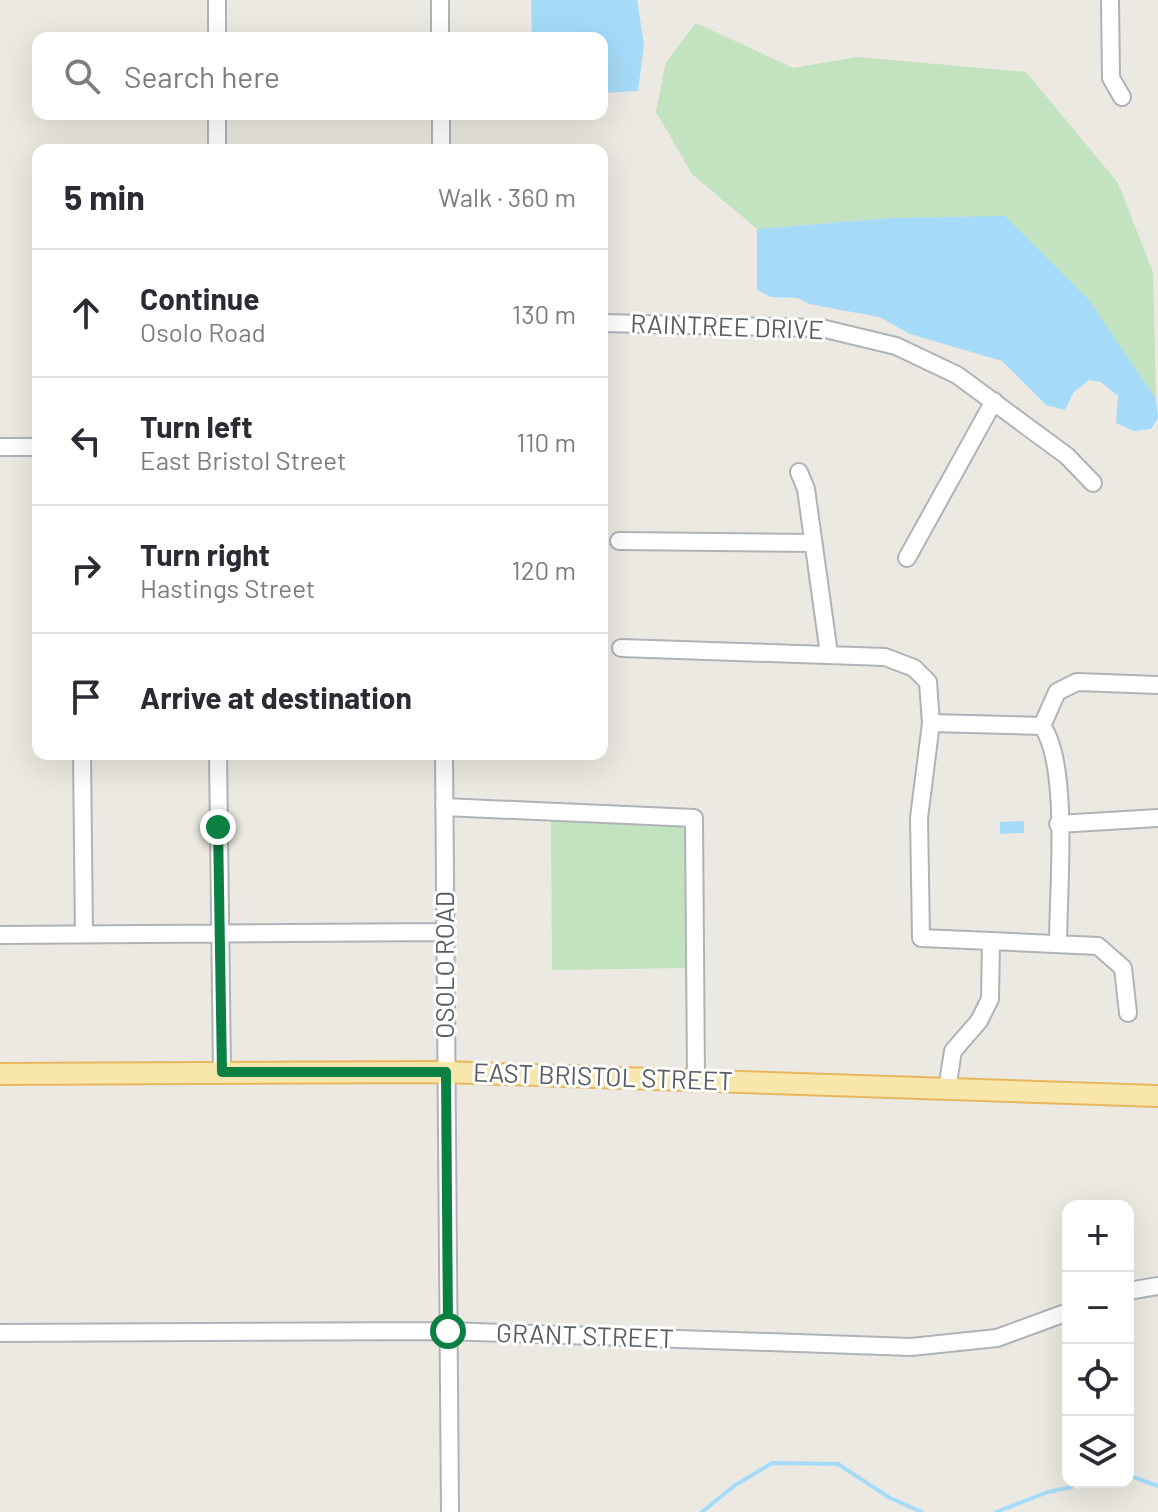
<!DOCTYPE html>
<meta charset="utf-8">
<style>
:root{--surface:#fff;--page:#f2f2f3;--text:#2b2b33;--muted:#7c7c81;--line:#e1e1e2}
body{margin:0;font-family:Barlow,sans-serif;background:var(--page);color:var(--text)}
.controls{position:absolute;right:24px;bottom:24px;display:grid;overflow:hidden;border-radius:16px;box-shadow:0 8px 32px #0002}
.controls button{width:72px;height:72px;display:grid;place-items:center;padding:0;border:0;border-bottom:2px solid var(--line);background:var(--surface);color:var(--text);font:40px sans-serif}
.stop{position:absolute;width:24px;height:24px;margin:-18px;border:6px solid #0b8043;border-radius:50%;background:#fff}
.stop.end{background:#0b8043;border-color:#fff;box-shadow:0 2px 8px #0008}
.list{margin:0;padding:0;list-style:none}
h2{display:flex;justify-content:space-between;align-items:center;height:104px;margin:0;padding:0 32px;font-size:34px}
h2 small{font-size:26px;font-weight:400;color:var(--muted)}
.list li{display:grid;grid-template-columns:52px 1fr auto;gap:24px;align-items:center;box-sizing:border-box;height:128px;padding:0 32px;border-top:2px solid var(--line)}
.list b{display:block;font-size:30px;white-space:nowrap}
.list p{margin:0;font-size:26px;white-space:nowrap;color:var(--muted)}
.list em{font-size:26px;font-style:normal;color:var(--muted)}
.icon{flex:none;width:44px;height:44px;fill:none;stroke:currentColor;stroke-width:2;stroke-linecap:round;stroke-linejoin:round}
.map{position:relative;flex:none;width:1158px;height:1512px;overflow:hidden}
.search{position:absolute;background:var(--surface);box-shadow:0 8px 32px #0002;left:32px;top:32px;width:576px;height:88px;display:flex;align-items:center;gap:20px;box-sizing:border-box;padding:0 28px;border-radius:16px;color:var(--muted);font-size:30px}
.panel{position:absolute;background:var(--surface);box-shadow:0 8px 32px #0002;left:32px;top:144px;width:576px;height:616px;border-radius:16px}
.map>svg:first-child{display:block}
.green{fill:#c2e2c0}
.water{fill:#a5dbf9}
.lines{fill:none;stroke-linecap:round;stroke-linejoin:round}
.stream{stroke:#a5dbf9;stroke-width:4}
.minor-casing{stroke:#afb3b7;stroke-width:20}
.major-casing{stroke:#e7b760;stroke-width:24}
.minor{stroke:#fff;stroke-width:16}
.major{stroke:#f9e6aa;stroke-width:20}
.route{stroke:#0b8043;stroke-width:10}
.labels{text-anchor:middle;stroke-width:6;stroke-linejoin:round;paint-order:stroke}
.street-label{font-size:26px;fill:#5a5e62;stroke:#fff}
</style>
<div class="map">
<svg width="1158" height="1512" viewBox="0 0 1158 1512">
<rect width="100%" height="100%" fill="#ece9e2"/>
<path class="green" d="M 696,23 L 793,68 L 857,57 L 1026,72 L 1118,183 L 1153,272 L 1156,399 L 1088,299 L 892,218 L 757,229 L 692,174 L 656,112 L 666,62 Z
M 551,820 L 687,826 L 687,968 L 552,970 Z"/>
<path class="water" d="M 531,0 L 637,0 L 644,45 L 638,91 L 602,93 L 602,38 L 532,38 Z
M 1005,216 L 1088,299 L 1156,399 L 1158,418 L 1151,429 L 1134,431 L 1116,423 L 1118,396 L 1101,382 L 1089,380 L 1073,393 L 1065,410 L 1046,405 L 1002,361 L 910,334 L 879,317 L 809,304 L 798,298 L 771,297 L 757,290 L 757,229 L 892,218 Z
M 1024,821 L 1024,833 L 1000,834 L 1000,822 Z"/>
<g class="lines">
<path class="stream" d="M 1128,1475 L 1158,1486
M 702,1512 L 734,1486 L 772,1463 L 838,1464 L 890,1498 L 922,1512
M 996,1512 L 1048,1492 L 1095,1482"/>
<g class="minor-casing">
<path id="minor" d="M 440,0 L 440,38
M 1110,0 L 1111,78 L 1122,97
M 217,38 L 217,0
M 441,114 L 441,150
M 217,150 L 217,114
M 602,323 L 821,328 L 896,346 L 957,375 L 1067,456 L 1093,483
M 0,447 L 38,447
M 799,472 L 806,489 L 829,654
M 619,541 L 813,543
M 907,558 L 994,401
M 621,648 L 885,657 L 914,668 L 928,682 L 931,723 L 919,818 L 921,938 L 991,941 L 990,999 L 979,1021 L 953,1051 L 947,1089
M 931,723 L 1042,726 L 1057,692 L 1077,682 L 1158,685
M 1042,726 C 1070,764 1058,892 1058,943
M 82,754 L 84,934
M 218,754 L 222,1072
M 444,754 L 450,1512
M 444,807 L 694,818 L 696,1079
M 1058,824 L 1158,818
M 0,935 L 445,932
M 991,941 L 1098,946 L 1123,968 L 1128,1013
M 1128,1291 L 1158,1286
M 0,1333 L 448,1331 L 911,1347 L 997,1338 L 1068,1312"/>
</g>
<g class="major-casing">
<path id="major" d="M 0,1074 L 446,1072 L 1158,1096"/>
</g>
<use href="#minor" class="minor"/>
<use href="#major" class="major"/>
</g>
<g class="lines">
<path class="route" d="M 218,827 L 222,1072 L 446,1072 L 448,1331"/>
</g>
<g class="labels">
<g class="street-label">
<text transform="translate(727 327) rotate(2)" y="9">RAINTREE DRIVE</text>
<text transform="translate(445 965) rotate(-90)" y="9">OSOLO ROAD</text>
<text transform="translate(603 1077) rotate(2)" y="9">EAST BRISTOL STREET</text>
<text transform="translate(585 1336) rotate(2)" y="9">GRANT STREET</text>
</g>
</g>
</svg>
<div class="controls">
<button>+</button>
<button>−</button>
<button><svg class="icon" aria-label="locate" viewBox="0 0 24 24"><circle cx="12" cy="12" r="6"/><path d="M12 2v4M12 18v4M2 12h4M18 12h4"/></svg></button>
<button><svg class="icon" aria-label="layers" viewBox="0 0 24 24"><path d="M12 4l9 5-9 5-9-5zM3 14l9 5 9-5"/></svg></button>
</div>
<div class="stop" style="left:448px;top:1331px"></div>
<div class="stop end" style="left:218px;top:827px"></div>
<div class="search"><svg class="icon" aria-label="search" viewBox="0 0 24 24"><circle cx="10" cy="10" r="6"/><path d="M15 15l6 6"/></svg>Search here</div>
<section class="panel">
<h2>5 min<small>Walk · 360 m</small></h2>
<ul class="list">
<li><svg class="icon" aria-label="ahead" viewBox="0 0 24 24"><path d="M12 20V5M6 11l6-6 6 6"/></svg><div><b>Continue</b><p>Osolo Road</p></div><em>130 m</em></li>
<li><svg class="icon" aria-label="left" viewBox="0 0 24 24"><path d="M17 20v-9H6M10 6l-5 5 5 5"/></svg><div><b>Turn left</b><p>East Bristol Street</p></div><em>110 m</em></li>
<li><svg class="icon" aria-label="right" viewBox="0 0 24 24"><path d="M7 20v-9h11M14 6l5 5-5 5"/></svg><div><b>Turn right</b><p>Hastings Street</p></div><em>120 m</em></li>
<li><svg class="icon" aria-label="arrive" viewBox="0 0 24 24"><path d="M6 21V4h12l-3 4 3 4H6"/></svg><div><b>Arrive at destination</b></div></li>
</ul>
</section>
</div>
